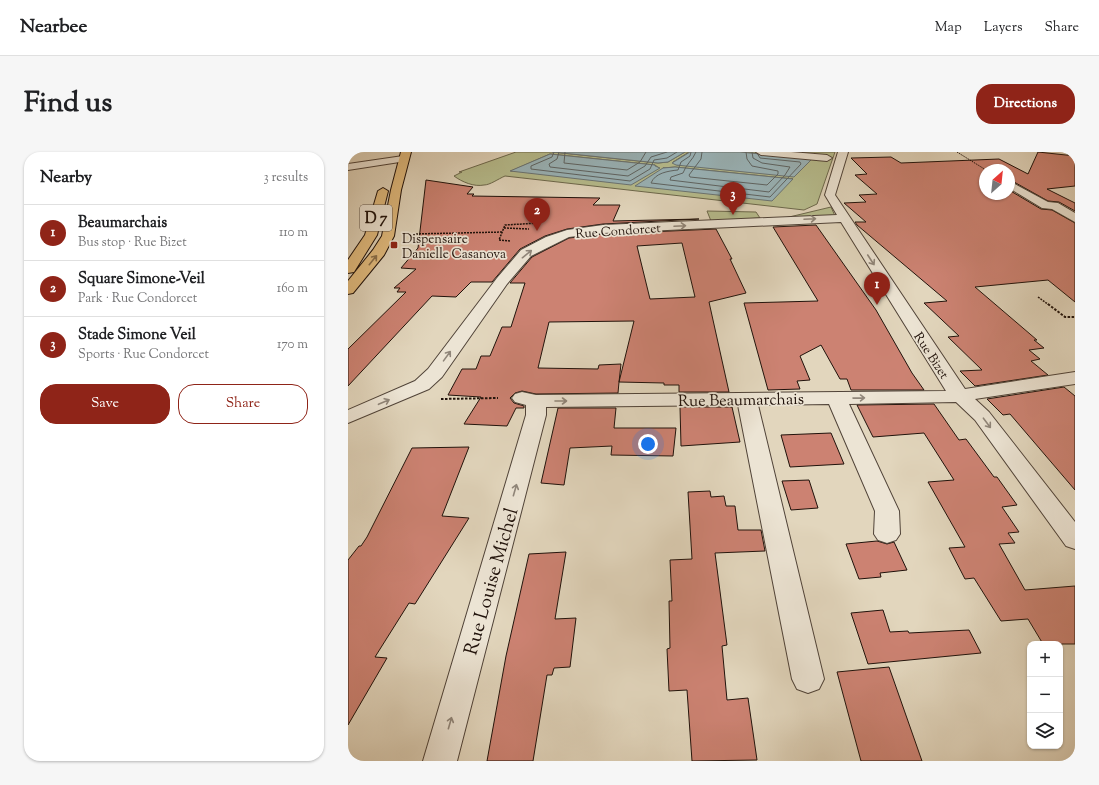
<!DOCTYPE html>
<meta charset="utf-8">
<style>
:root{--surface:#fff;--page:#f6f6f6;--text:#202124;--muted:#757577;--line:#e0e0e0;--accent:#8f2418}
body{margin:0;font-family:"Sorts Mill Goudy",serif;background:var(--page);color:var(--text)}
.controls{position:absolute;right:12px;bottom:12px;display:grid;overflow:hidden;border-radius:8px;box-shadow:0 1px 3px #0004}
.controls button{width:36px;height:36px;display:grid;place-items:center;padding:0;border:0;border-bottom:1px solid var(--line);background:var(--surface);color:var(--text);font:20px sans-serif}
.compass{position:absolute;left:631px;top:12px;width:36px;height:36px;border-radius:50%;background:var(--surface);box-shadow:0 1px 3px #0004;rotate:27deg}
.you{position:absolute;left:300px;top:292px;width:14px;height:14px;margin:-10px;border:3px solid #fff;border-radius:50%;background:#1a73e8;box-shadow:0 0 0 6px #1a73e833}
.badge{display:grid;place-items:center;width:26px;height:26px;border-radius:50%;background:var(--accent);color:#fff;font-size:13px;font-weight:700}
.pin{position:absolute;translate:-50% -33px;filter:drop-shadow(0 1px 2px #0008)}
.pin::after{content:'';position:absolute;top:21px;width:14px;height:12px;background:inherit;clip-path:polygon(0 0,100% 0,50% 100%)}
.list{margin:0;padding:0;list-style:none}
h2{display:flex;justify-content:space-between;align-items:center;height:52px;margin:0;padding:0 16px;font-size:17px}
h2 small{font-size:13px;font-weight:400;color:var(--muted)}
.list li{display:grid;grid-template-columns:26px 1fr auto;gap:12px;align-items:center;box-sizing:border-box;height:56px;padding:0 16px;border-top:1px solid var(--line)}
.list b{display:block;font-size:15px;white-space:nowrap}
.list p{margin:0;font-size:13px;white-space:nowrap;color:var(--muted)}
.list em{font-size:13px;font-style:normal;color:var(--muted)}
.actions{display:flex;gap:8px;padding:12px 16px}
.actions a{flex:1;padding:9px 0;border:1px solid var(--accent);border-radius:16px;text-align:center;font-size:14px;color:var(--accent)}
.actions .main{background:var(--accent);color:#fff}
.icon{flex:none;width:22px;height:22px;fill:none;stroke:currentColor;stroke-width:2;stroke-linecap:round;stroke-linejoin:round}
.map{position:relative;flex:none;width:727px;height:609px;overflow:hidden;border-radius:16px}
header{display:flex;align-items:center;gap:24px;box-sizing:border-box;height:56px;padding:0 20px;background:var(--surface);border-bottom:1px solid var(--line)}
header strong{font-size:19px}
nav{display:flex;gap:22px;margin-inline-start:auto;font-size:14px}
.intro{display:flex;align-items:center;justify-content:space-between;box-sizing:border-box;height:96px;padding:0 24px}
h1{margin:0;font-size:28px}
.button{padding:10px 18px;border-radius:16px;background:var(--accent);color:#fff;font-size:14px;font-weight:700}
main{display:flex;gap:24px;padding:0 24px}
aside{flex:1;background:var(--surface);border-radius:16px;box-shadow:0 1px 3px #0004}
.map>svg:first-child{display:block}
.green{fill:#b7bd8e;stroke:#6c684c;fill-rule:evenodd}
.water{fill:#9ab6bc;stroke:#697475}
.lines{fill:none;stroke-linecap:round;stroke-linejoin:round}
.shore{stroke:#5d6464;stroke-width:1}
.building{fill:#cc8272;stroke:#20120b;fill-rule:evenodd}
.minor-casing{stroke:#504338;stroke-width:2}
.major-casing{stroke:#20120b;stroke-width:2}
.path-far2{stroke:#20120b;stroke-width:1;stroke-dasharray:1.5 1;stroke-linecap:butt}
.path-far1{stroke:#20120b;stroke-width:1.5;stroke-dasharray:2 1;stroke-linecap:butt}
.path{stroke:#20120b;stroke-width:2;stroke-dasharray:2.5 1.5;stroke-linecap:butt}
.minor{fill:#ece4d4;fill-rule:evenodd}
.major{fill:#e1bb7e;fill-rule:evenodd}
.oneway{stroke:#90867a}
.oneway2{stroke:#8a6f4a}
.poi-dot{fill:#8f2418;stroke:#ece4d4;stroke-width:1.5}
.labels{text-anchor:middle;stroke-width:3.5;stroke-linejoin:round;paint-order:stroke}
.far-street-label{font-size:13px;fill:#20120b;stroke:#ece4d4}
.far-poi-label{font-size:13px;fill:#20120b;stroke:#ece4d4;text-anchor:start}
.shield{fill:#ece4d4;stroke:#5d5147;stroke-width:1}
.shield-label{font-size:15px;font-weight:bold;fill:#20120b}
.street-label{font-size:16px;fill:#20120b;stroke:#ece4d4}
.near-street-label{font-size:19px;fill:#20120b;stroke:#ece4d4}
</style>
<header>
<strong>Nearbee</strong>
<nav><a>Map</a><a>Layers</a><a>Share</a></nav>
</header>
<div class="intro"><h1>Find us</h1><a class="button">Directions</a></div>
<main>
<aside>
<h2>Nearby<small>3 results</small></h2>
<ul class="list">
<li><span class="badge">1</span><div><b>Beaumarchais</b><p>Bus stop · Rue Bizet</p></div><em>110 m</em></li>
<li><span class="badge">2</span><div><b>Square Simone-Veil</b><p>Park · Rue Condorcet</p></div><em>160 m</em></li>
<li><span class="badge">3</span><div><b>Stade Simone Veil</b><p>Sports · Rue Condorcet</p></div><em>170 m</em></li>
</ul>
<div class="actions"><a class="main">Save</a><a>Share</a></div>
</aside>
<div class="map">
<svg width="727" height="609" viewBox="0 0 727 609">
<rect width="100%" height="100%" fill="#e2d6bd"/>
<filter id="stains"><feTurbulence type="fractalNoise" baseFrequency=".005" numOctaves="4"/><feColorMatrix values="0 0 0 0 .2 0 0 0 0 .09 0 0 0 0 .02 0 0 0 .5 -.17"/></filter>
<radialGradient id="worn" r=".72"><stop offset=".6" stop-color="#630" stop-opacity="0"/><stop offset="1" stop-color="#630" stop-opacity=".3"/></radialGradient>
<path class="green" d="M 168,0 L 205,0 L 310,11 L 320,10 L 337,0 L 341,0 L 325,10 L 329,13 L 464,7 L 392,0 L 487,0 L 469,52 L 456,58 L 157,24 C 150,27 142,33 136,33 C 126,35 114,30 106,24 L 114,20 L 111,20 ZM 202,2 L 307,13 L 311,16 L 163,19 ZM 327,15 L 445,27 L 315,16 Z
M 483,55 L 487,64 L 437,66 Z
M 359,59 L 408,60 L 412,66 L 363,69 Z"/>
<path class="water" d="M 204,0 L 337,0 L 320,10 L 310,11 Z
M 342,0 L 392,0 L 464,7 L 446,25 L 328,13 L 324,11 Z
M 202,2 L 307,13 L 307,14 L 312,16 L 283,33 L 162,19 Z
M 327,15 L 445,27 L 424,49 L 287,34 L 315,16 Z"/>
<g class="lines">
<path class="shore" d="M 206,0 L 204,5 L 183,14 L 183,17 L 282,29 L 302,17 L 306,8 L 319,6 L 329,0
M 211,0 L 209,7 L 201,12 L 202,15 L 280,24 L 297,14 L 303,5 L 319,0
M 217,0 L 216,11 L 279,18 L 292,10 L 298,0
M 343,0 L 342,4 L 333,10 L 330,18 C 320,19 307,21 303,31 L 422,45 L 453,12 L 452,10 L 412,6 L 409,1
M 348,0 C 345,8 338,12 335,21 L 323,25 L 322,28 L 421,40 L 437,23 L 442,15 L 414,11 L 405,6 L 404,0
M 354,0 L 353,7 L 341,23 L 342,25 L 419,33 L 430,22 L 430,19 L 404,14 L 399,7 L 398,0"/>
</g>
<path class="building" d="M 690,0 L 727,4 L 727,34 L 699,37 L 727,51 L 727,59 L 711,50 L 700,49 L 666,30 L 661,30 L 661,18 L 637,18 L 637,42 L 661,42 L 661,38 L 693,57 L 704,58 L 727,71 L 727,150 L 700,128 L 627,135 L 689,188 L 686,188 L 696,196 L 681,198 L 692,207 L 683,209 L 700,223 L 627,234 L 612,219 L 634,218 L 600,185 L 611,184 L 576,151 L 599,149 L 509,73 L 507,70 L 518,70 L 496,51 L 518,50 L 511,43 L 529,42 L 507,23 L 519,22 L 503,6 L 543,5 L 553,11 L 651,7 L 680,22 Z
M 78,28 L 125,35 L 119,42 L 126,42 L 124,44 L 252,46 L 245,53 L 272,53 L 265,69 L 351,67 L 255,72 L 219,77 L 197,84 L 172,97 L 144,130 L 123,130 L 108,145 L 84,144 L 0,234 L 0,197 L 58,140 L 49,140 L 52,136 L 46,136 L 68,117 L 53,116 L 70,96 Z
M 468,73 L 528,158 L 564,221 L 576,238 L 503,238 L 499,227 L 492,227 L 473,193 L 452,204 L 462,228 L 449,229 L 452,237 L 420,238 L 396,151 L 470,149 L 425,75 Z
M 368,77 L 384,107 L 382,107 L 398,141 L 361,150 L 381,240 L 331,240 L 331,233 L 316,233 L 316,231 L 271,230 L 270,241 L 188,242 L 174,239 L 167,241 L 162,246 L 166,251 L 176,254 L 176,256 L 168,256 L 159,274 L 116,272 L 133,245 L 100,243 L 114,217 L 128,217 L 133,204 L 142,204 L 154,175 L 163,175 L 177,131 L 162,131 L 184,105 L 221,86 L 255,82 ZM 334,91 L 347,145 L 302,147 L 289,94 ZM 286,169 L 271,230 L 273,212 L 251,213 L 250,217 L 190,216 L 201,170 Z
M 716,235 L 727,244 L 727,338 L 662,262 L 655,263 L 639,247 Z
M 586,252 L 611,288 L 618,287 L 646,325 L 649,325 L 669,353 L 654,355 L 671,380 L 660,381 L 667,391 L 651,392 L 677,438 L 727,434 L 727,492 L 695,492 L 680,467 L 653,469 L 626,426 L 617,427 L 601,396 L 617,395 L 580,330 L 606,328 L 576,281 L 525,285 L 509,253 Z
M 332,255 L 384,255 L 392,290 L 333,294 Z
M 210,256 L 268,256 L 266,276 L 328,276 L 325,304 L 263,303 L 264,294 L 222,296 L 216,333 L 193,331 Z
M 483,281 L 496,312 L 442,315 L 433,283 Z
M 121,295 L 94,364 L 121,366 L 67,452 L 61,451 L 27,505 L 39,506 L 0,573 L 0,408 L 11,394 L 13,394 L 19,385 L 64,296 Z
M 461,328 L 470,356 L 443,358 L 434,329 Z
M 362,339 L 363,345 L 376,344 L 378,354 L 387,354 L 390,378 L 413,378 L 417,399 L 367,401 L 379,493 L 374,494 L 379,548 L 400,546 L 409,608 L 344,609 L 339,538 L 321,539 L 319,497 L 322,496 L 321,449 L 324,449 L 322,408 L 344,407 L 340,340 Z
M 529,389 L 539,392 L 546,390 L 559,418 L 532,421 L 533,425 L 511,427 L 498,392 Z
M 218,400 L 207,467 L 228,466 L 222,515 L 206,516 L 204,523 L 199,523 L 185,609 L 139,609 L 158,504 L 181,402 Z
M 535,458 L 542,480 L 560,479 L 561,481 L 621,478 L 633,501 L 520,512 L 503,461 Z
M 541,515 L 574,609 L 513,609 L 489,520 Z"/>
<g class="lines">
<g class="minor-casing">
<path id="minor" d="M 408,0 L 443,0 L 479,3 L 484,6 L 479,9 L 413,3 Z
M 490,0 L 500,0 L 487,43 L 617,237 L 727,220 L 727,232 L 627,247 L 641,260 L 727,370 L 727,397 L 718,394 L 627,268 L 608,250 L 501,252 L 551,359 L 552,382 L 548,388 L 539,391 L 530,388 L 526,382 L 527,359 L 481,252 L 410,253 L 476,527 L 471,537 L 460,541 L 449,537 L 444,527 L 390,253 L 198,255 L 198,263 L 109,609 L 75,609 L 178,263 L 178,253 L 167,250 L 164,246 L 167,242 L 174,240 L 188,243 L 598,239 L 493,70 L 255,81 L 221,85 L 183,104 L 159,132 L 94,225 L 81,237 L 0,271 L 0,258 L 67,229 L 80,217 L 149,126 L 173,98 L 198,85 L 219,78 L 255,73 L 489,63 L 477,43 Z
M 718,0 L 727,0 L 727,3 L 720,2 Z
M 55,4 L 60,7 L 58,9 L 0,18 L 0,12 Z
M 665,31 L 700,50 L 710,51 L 727,61 L 727,70 L 704,57 L 694,56 L 661,36 L 661,32 Z"/>
</g>
<g class="major-casing">
<path id="major" d="M 53,0 L 63,0 L 53,38 L 46,84 L 36,103 L 5,141 L 0,142 L 0,129 L 25,98 L 34,84 L 43,38 Z
M 35,36 L 40,39 L 29,83 L 6,120 L 0,121 L 0,108 L 17,83 L 30,39 Z"/>
</g>
<path class="path-far2" d="M 609,0 L 638,18"/>
<path class="path-far1" d="M 156,76 L 181,77
M 65,82 L 155,80
M 162,89 L 151,88 L 157,73 L 191,71
M 690,145 L 701,153"/>
<path class="path" d="M 700,152 L 717,165 L 727,165
M 93,247 L 150,246"/>
<use href="#minor" class="minor"/>
<use href="#major" class="major"/>
</g>
<defs><path id="oneway-shaft" d="M-6 0H5M1.5-3L5.5 0L1.5 3" fill="none" stroke-width="1.6" stroke-linecap="round" stroke-linejoin="round"/></defs>
<g class="oneway">
<use href="#oneway-shaft" transform="translate(462 67) rotate(-3)"/>
<use href="#oneway-shaft" transform="translate(332 74) rotate(-3)"/>
<use href="#oneway-shaft" transform="translate(179 102) rotate(-39)"/>
<use href="#oneway-shaft" transform="translate(523 108) rotate(57)"/>
<use href="#oneway-shaft" transform="translate(99 204) rotate(-54)"/>
<use href="#oneway-shaft" transform="translate(511 246) rotate(-1)"/>
<use href="#oneway-shaft" transform="translate(213 249)"/>
<use href="#oneway-shaft" transform="translate(36 250) rotate(-23)"/>
<use href="#oneway-shaft" transform="translate(639 271) rotate(53)"/>
<use href="#oneway-shaft" transform="translate(167 338) rotate(-74)"/>
<use href="#oneway-shaft" transform="translate(102 571) rotate(-74)"/>
</g>
<use class="oneway2" href="#oneway-shaft" transform="translate(25 108) rotate(-51)"/>
<rect class="poi-dot" x="42" y="89" width="8" height="8" rx="2"/>
<g class="labels">
<g class="far-street-label">
<text transform="translate(270 78) rotate(-4)" y="5">Rue Condorcet</text>
<text transform="translate(584 203) rotate(57)" y="5">Rue Bizet</text>
</g>
<g class="far-poi-label">
<text x="54" y="91">Dispensaire<tspan x="54" dy="15">Danielle Casanova</tspan></text>
</g>
<rect class="shield" x="12" y="53" width="32" height="26" rx="3"/>
<g class="shield-label">
<text x="28" y="71">D 7</text>
</g>
<g class="street-label">
<text transform="translate(393 247) rotate(-1)" y="6">Rue Beaumarchais</text>
</g>
<g class="near-street-label">
<text transform="translate(142 429) rotate(-74)" y="7">Rue Louise Michel</text>
</g>
</g>
<rect width="100%" height="100%" filter="url(#stains)"/>
<rect width="100%" height="100%" fill="url(#worn)"/>
</svg>
<div class="controls">
<button>+</button>
<button>−</button>
<button><svg class="icon" aria-label="layers" viewBox="0 0 24 24"><path d="M12 4l9 5-9 5-9-5zM3 14l9 5 9-5"/></svg></button>
</div>
<svg class="compass" viewBox="-18 -18 36 36"><path d="M0-13l5 13h-10z" fill="#e53935"/><path d="M0 13l5-13h-10z" fill="#757577"/></svg>
<div class="you"></div>
<div class="pin badge" style="left:529px;top:153px">1</div>
<div class="pin badge" style="left:189px;top:79px">2</div>
<div class="pin badge" style="left:385px;top:63px">3</div>
</div>
</main>
